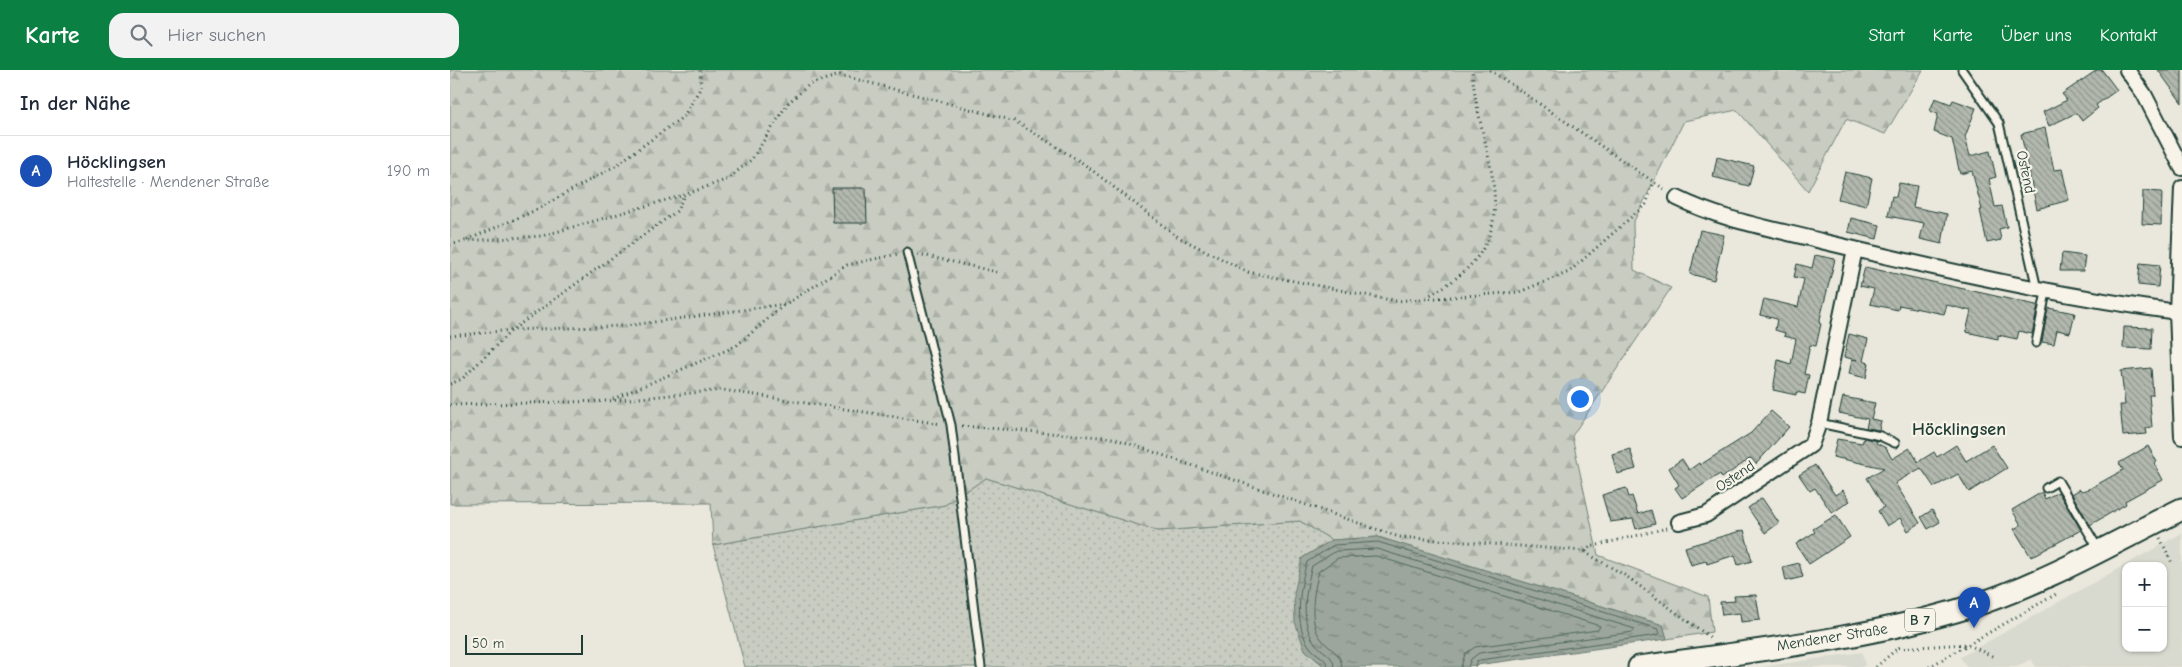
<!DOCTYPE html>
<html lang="de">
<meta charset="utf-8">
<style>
:root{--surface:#fff;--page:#f2f2f3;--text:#1f2937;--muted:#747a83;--line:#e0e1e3;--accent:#0b8043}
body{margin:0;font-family:"Comic Neue",sans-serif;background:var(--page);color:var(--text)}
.controls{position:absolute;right:15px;bottom:15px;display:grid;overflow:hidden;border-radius:10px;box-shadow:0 1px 4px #0004}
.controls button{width:45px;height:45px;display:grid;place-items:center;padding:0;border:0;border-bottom:1px solid var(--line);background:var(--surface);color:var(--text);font:25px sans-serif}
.scale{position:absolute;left:15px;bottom:12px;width:118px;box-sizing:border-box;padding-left:5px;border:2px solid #1f3d34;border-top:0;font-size:14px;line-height:18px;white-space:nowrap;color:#1f3d34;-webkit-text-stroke:4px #f7f3e8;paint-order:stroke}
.you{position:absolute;left:1129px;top:328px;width:18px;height:18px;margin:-12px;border:4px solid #fff;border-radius:50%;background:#1a73e8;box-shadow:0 0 0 8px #1a73e833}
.badge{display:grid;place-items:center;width:32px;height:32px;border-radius:50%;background:var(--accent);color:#fff;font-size:16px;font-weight:700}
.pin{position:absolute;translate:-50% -41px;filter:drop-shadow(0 1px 2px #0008)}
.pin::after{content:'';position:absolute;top:26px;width:18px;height:15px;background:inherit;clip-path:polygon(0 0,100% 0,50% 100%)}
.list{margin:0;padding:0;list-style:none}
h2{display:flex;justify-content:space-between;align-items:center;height:65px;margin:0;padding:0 20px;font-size:21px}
h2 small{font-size:16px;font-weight:400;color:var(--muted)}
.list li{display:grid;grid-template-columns:32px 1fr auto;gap:15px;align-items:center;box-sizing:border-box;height:70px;padding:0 20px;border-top:1px solid var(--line)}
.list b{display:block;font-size:19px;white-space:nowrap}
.list p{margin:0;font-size:16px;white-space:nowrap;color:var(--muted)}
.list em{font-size:16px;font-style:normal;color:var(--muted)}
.icon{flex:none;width:28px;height:28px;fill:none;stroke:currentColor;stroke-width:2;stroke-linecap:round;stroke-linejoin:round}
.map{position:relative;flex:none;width:1732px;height:597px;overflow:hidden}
header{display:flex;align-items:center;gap:30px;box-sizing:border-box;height:70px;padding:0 25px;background:var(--accent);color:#fff}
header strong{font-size:24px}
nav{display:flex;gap:28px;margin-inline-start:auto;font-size:18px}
.search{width:350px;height:45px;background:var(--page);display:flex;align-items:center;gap:12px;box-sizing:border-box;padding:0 18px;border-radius:15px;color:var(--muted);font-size:19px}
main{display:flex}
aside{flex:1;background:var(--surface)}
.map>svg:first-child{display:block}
.built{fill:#d9dacf;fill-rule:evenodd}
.grass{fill:url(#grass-dots);stroke:#74847a}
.forest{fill:url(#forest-firs);stroke:#74847a}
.water{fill:url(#water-ripples);stroke:#6a7c72}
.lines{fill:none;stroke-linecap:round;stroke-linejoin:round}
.shore{stroke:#51675e;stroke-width:1}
.building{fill:url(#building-back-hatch);stroke:#1f3d34}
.lane-casing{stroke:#1f3d34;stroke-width:11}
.street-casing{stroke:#1f3d34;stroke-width:18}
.primary-casing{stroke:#1f3d34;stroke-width:25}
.path{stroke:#1f3d34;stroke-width:3;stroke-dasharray:1 4;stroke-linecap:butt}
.lane{stroke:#f7f3e8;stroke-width:7}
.street{stroke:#f7f3e8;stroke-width:14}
.primary{stroke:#f7f3e8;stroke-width:21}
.labels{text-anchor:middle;stroke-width:4.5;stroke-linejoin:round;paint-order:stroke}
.shield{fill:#f7f3e8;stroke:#60746a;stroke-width:1}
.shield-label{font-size:14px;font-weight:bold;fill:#1f3d34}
.street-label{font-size:15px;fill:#1f3d34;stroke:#f7f3e8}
.quarter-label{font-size:18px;font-weight:bold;fill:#1f3d34;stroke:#f7f3e8}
</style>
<header>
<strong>Karte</strong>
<div class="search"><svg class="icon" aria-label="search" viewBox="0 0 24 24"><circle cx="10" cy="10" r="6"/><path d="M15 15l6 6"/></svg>Hier suchen</div>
<nav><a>Start</a><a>Karte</a><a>Über uns</a><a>Kontakt</a></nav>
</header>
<main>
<aside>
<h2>In der Nähe<small></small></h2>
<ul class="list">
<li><span class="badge" style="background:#1a4fb4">A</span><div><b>Höcklingsen</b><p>Haltestelle · Mendener Straße</p></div><em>190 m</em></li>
</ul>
</aside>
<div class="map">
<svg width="1732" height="597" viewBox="0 0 1732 597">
<defs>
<pattern id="grass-dots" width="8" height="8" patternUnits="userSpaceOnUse" patternTransform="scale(1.25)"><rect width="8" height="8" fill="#c8ccc1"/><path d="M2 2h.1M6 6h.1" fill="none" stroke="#abb0a6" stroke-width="1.8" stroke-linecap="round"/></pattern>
<pattern id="forest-firs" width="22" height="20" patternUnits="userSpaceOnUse" patternTransform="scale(1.25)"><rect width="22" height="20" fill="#c8ccc1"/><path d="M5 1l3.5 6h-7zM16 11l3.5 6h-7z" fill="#abb0a6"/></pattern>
<pattern id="water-ripples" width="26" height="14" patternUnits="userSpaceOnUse" patternTransform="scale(1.25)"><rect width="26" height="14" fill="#9ca69c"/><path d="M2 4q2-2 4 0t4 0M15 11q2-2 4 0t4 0" fill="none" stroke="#7f8880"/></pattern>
<pattern id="building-back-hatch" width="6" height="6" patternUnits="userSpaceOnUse" patternTransform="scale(1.25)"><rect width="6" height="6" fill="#b2b8ae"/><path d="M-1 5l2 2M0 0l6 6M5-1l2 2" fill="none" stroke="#90978e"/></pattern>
</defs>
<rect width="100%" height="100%" fill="#eae8dd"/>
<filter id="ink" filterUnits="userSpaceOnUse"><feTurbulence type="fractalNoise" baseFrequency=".02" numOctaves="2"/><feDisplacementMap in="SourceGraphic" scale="10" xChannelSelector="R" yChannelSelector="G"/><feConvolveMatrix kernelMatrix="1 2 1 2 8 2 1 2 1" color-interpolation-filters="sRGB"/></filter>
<g filter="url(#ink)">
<path class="built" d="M 1732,463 L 1732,597 L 1586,597 L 1581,589 L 1567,597 L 1517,597 L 1510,587 ZM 1676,496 L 1713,496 L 1713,578 L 1676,578 Z
M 1412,582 L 1415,595 L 1412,597 L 1310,597 Z"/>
<path class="grass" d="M 536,408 L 708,461 L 850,451 L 882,470 L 852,488 L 855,580 L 875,597 L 295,597 L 263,475 L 495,435 Z"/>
<path class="forest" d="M 0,0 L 1473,0 L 1435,64 L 1396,49 L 1358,121 L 1287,40 L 1234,51 L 1183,153 L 1184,200 L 1221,218 L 1122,366 L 1148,485 L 1258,527 L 1262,562 L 1217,569 L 1213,555 L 928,467 L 882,470 L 850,451 L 708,461 L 536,408 L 495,435 L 263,475 L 261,433 L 0,434 Z"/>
<path class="water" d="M 928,467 L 1213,555 L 1217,569 L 1012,597 L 875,597 L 855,580 L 845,552 L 844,524 L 852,488 L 882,470 Z"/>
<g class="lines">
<path class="shore" d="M 878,597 C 877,587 865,585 860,577 C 843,556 850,515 857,492 L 884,475 L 928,472 L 1208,559 L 1210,563 L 1208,565 L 1030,590 L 1026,592 L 1025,597
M 884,597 C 884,584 871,582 865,573 C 849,552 856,519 862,496 L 886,481 L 927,479 L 1185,559 L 1183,562 L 1029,583 L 1021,589 L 1018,597
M 892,597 C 891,582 880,580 872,570 C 857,552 864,521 869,501 L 888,488 L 926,486 L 1150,556 L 1148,560 L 1025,577 L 1015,584 L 1011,597"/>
</g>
<path class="building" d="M 1647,0 L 1652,0 L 1667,20 L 1646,35 L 1648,38 L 1632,51 L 1626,43 L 1599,56 L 1593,42 L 1617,30 L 1612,24 Z
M 1708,0 L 1732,0 L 1732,33 Z
M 1485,28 L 1501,34 L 1503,30 L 1526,38 L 1515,67 L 1520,86 L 1540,81 L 1546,107 L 1539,109 L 1545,137 L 1552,136 L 1557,157 L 1549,159 L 1551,170 L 1537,173 L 1530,140 L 1532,140 L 1522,101 L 1510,104 L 1502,69 L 1484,62 L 1488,44 L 1480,41 Z
M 1595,58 L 1604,100 L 1612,99 L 1619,130 L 1587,139 L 1571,64 Z
M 1267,87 L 1304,96 L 1299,116 L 1263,107 Z
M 1395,102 L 1422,108 L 1416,136 L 1388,129 Z
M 1449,113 L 1467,116 L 1463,137 L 1497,144 L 1492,174 L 1470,169 L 1474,153 L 1438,146 L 1442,126 L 1446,127 Z
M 382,118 L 416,118 L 417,153 L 383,153 Z
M 1693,121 L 1712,122 L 1711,155 L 1692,154 Z
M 1401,148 L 1430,155 L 1427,169 L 1398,162 Z
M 1250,160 L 1274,165 L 1264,210 L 1240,204 Z
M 1612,183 L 1635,186 L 1633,201 L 1610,201 Z
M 1365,185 L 1385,189 L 1369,253 L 1371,254 L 1366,276 L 1360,275 L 1354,304 L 1359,305 L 1355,324 L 1346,322 L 1346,325 L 1323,320 L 1328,290 L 1341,294 L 1346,269 L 1334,266 L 1335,263 L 1325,260 L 1327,249 L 1310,245 L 1314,229 L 1348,237 L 1354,209 L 1344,207 L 1347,194 L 1362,198 Z
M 1690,193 L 1710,195 L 1708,217 L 1688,215 Z
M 1415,197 L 1586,235 L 1588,236 L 1582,264 L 1569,261 L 1567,269 L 1548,265 L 1548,269 L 1516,262 L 1521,241 L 1497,235 L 1494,244 L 1449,235 L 1448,240 L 1420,234 L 1424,219 L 1410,216 Z
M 1598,238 L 1625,243 L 1620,263 L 1607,260 L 1604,274 L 1592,272 Z
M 1674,257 L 1702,258 L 1701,279 L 1673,278 Z
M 1399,264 L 1418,269 L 1413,291 L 1419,293 L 1416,308 L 1399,304 L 1402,289 L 1407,290 L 1394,287 Z
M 1701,298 L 1703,325 L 1699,325 L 1702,357 L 1696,358 L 1697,364 L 1673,366 L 1670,335 L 1675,335 L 1671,301 Z
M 1393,327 L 1425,333 L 1421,349 L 1431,351 L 1429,360 L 1416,358 L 1418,349 L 1389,343 Z
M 1321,341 L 1339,357 L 1306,394 L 1301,388 L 1272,408 L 1270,404 L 1232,428 L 1225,418 L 1229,415 L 1219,398 L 1232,389 L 1239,400 L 1249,393 L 1250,395 L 1301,363 Z
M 1414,368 L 1427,371 L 1426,373 L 1436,378 L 1442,389 L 1460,378 L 1468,392 L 1484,382 L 1487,387 L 1506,375 L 1516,391 L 1542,375 L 1557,398 L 1519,422 L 1508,404 L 1484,417 L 1471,398 L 1445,413 L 1470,453 L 1458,461 L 1450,448 L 1437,456 L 1428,441 L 1434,437 L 1417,408 L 1434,398 L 1383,387 L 1387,369 L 1412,373 Z
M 1698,376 L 1707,392 L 1704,393 L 1713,410 L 1675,431 L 1676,434 L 1640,455 L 1622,424 L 1630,419 L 1632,421 L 1639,419 L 1673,400 L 1669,393 Z
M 1180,379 L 1186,399 L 1167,404 L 1162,384 Z
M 1365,395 L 1385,425 L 1393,420 L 1400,431 L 1382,443 L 1365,418 L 1360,421 L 1349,405 Z
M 1176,418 L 1179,427 L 1182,426 L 1188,444 L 1201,440 L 1205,454 L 1186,459 L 1183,449 L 1160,452 L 1152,425 Z
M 1592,422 L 1595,429 L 1608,422 L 1631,460 L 1581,487 L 1564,459 L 1571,455 L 1562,440 Z
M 1312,428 L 1329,453 L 1315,463 L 1298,438 Z
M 1482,440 L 1490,452 L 1478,459 L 1471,447 Z
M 1386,445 L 1400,467 L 1359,494 L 1346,474 L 1365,462 L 1363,459 Z
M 1294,460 L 1302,491 L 1288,495 L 1285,485 L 1257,494 L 1256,491 L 1241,495 L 1235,477 Z
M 1349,493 L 1353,507 L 1336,511 L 1333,497 Z
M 1306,525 L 1310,550 L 1291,552 L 1290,543 L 1272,545 L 1270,532 L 1285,531 L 1284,526 Z"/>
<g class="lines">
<g class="lane-casing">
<path id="lane" d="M 1512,0 L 1549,53 L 1587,219
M 457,182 L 501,355 L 531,597
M 1586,273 L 1596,222
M 1369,353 L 1430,366 L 1445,373
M 1596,418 L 1608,411 L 1649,480"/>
</g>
<g class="street-casing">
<path id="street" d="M 1677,0 L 1694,24 L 1732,98
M 1732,118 L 1727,242 L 1732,367
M 1227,128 C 1273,151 1326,159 1375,172 C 1492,200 1609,226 1727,242
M 1229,452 L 1256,445 L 1361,375 L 1369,353 L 1405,179"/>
</g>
<g class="primary-casing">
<path id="primary" d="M 1189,597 C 1299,581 1413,570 1519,537 C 1593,514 1663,473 1732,439"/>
</g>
<path class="path" d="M 1040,0 L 1217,121
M 17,170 L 86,140 L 165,96 L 234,46 L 251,17 L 250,0
M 0,175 L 15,171 L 92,166 L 234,125 L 278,109 L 302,89 L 338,33 L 360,14 L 390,5 L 565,51 L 634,94 L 728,167 L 798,202 L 946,231 L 1069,222 L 1119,202 L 1196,134 L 1204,112
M 468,184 L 547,202
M 976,227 C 1090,168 1029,93 1022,0
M 0,266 L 62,260 L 175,256 L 336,234 L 397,195 L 448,184
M 0,314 L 12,309 L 62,260 L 227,141 L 234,125
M 163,329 L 286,276 L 335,234
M 0,335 L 158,331 L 273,320 L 491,354
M 512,356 L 663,368 L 949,467 L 1136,481
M 1217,458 L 1140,477 L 1136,481 L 1138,484 L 1176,506 L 1261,568
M 1710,468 L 1722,493
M 1449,578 L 1517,574 L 1544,587
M 1426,597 L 1449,577
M 1479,597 L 1608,523"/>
<use href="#lane" class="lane"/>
<use href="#street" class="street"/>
<use href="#primary" class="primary"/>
</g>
</g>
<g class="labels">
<rect class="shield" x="1455" y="538.5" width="30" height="23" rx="4"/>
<g class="shield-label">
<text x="1470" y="555">B 7</text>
</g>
<g class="street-label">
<text transform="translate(1576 102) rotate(78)" y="5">Ostend</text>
<text transform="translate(1285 406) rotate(-34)" y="5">Ostend</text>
<text transform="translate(1382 567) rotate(-9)" y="5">Mendener Straße</text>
</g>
<g class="quarter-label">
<text x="1509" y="365">Höcklingsen</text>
</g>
</g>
</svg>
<div class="controls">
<button>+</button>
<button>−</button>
</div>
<div class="scale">50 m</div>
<div class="you"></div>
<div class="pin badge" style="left:1524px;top:558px;background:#1a4fb4">A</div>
</div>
</main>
